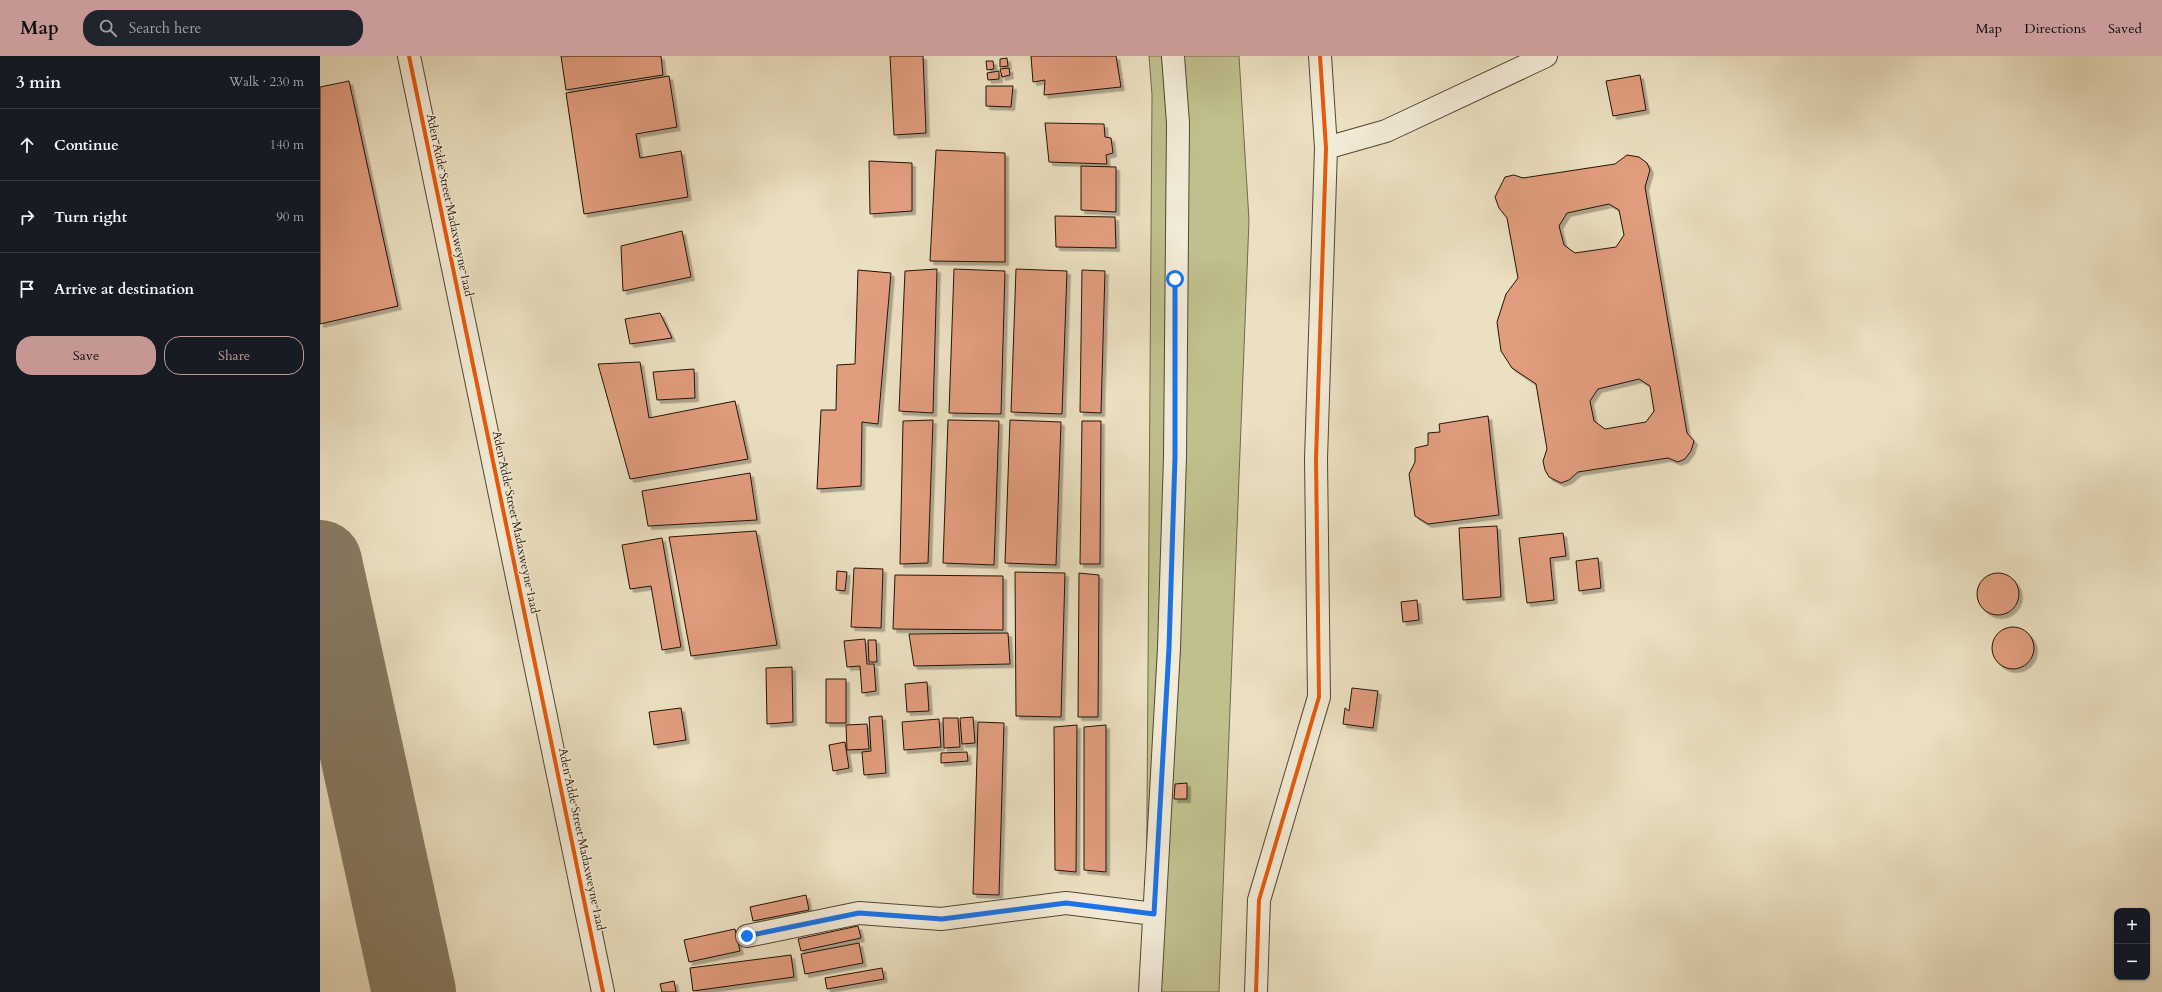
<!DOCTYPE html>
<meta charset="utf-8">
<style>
:root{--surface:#171b24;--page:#20242c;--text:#f1f3f6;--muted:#9ea1a6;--line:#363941;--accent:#c59692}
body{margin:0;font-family:Cardo,serif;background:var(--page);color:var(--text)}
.controls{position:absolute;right:12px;bottom:12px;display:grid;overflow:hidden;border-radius:8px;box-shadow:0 1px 3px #0004}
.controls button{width:36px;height:36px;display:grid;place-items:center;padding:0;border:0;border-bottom:1px solid var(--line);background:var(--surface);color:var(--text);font:20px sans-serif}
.stop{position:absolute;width:12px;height:12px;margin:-9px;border:3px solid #1a73e8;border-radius:50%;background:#fff}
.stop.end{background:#1a73e8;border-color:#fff;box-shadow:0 1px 4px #0008}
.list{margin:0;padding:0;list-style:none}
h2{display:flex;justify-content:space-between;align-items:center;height:52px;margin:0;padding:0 16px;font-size:17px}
h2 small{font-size:13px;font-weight:400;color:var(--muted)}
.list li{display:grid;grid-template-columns:26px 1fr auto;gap:12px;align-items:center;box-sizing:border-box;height:72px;padding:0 16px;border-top:1px solid var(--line)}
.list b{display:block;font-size:15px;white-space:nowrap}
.list em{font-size:13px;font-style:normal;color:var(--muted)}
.actions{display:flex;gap:8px;padding:12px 16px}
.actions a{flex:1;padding:9px 0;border:1px solid var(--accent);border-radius:16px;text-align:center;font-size:14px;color:var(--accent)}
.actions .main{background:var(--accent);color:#111}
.icon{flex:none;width:22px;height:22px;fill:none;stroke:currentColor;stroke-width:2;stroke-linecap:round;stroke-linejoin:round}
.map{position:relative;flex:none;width:1842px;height:936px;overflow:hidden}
header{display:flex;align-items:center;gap:24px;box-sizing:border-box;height:56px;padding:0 20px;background:var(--accent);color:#111}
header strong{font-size:19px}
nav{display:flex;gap:22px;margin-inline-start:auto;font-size:14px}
.search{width:280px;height:36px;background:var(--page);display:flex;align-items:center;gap:10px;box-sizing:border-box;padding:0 14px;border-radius:16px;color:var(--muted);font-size:15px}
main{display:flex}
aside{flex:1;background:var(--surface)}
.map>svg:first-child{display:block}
.green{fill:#c0c08d;stroke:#706a48}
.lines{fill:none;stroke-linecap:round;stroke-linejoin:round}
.taxiway{stroke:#867a62;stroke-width:84}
.building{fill:#e29d7f;stroke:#211304;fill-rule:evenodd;filter:url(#shadow)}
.minor-casing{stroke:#544633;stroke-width:24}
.minor{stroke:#f2ebd7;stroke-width:22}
.cycleway-casing{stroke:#f2ebd7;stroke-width:6}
.cycleway{stroke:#e8590c;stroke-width:4}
.route{stroke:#1a73e8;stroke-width:5}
.labels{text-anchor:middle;stroke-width:3;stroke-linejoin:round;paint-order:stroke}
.street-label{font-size:12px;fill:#211304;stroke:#f2ebd7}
</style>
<header>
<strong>Map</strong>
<div class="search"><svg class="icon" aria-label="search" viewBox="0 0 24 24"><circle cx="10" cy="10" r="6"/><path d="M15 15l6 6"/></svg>Search here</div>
<nav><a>Map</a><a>Directions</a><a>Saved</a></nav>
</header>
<main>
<aside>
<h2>3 min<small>Walk · 230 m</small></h2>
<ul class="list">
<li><svg class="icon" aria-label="ahead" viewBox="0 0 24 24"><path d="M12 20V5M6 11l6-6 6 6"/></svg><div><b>Continue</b></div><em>140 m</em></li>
<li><svg class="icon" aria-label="right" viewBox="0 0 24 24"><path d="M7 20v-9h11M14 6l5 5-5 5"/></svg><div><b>Turn right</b></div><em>90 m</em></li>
<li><svg class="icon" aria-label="arrive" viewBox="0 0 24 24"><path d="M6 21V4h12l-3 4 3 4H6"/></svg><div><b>Arrive at destination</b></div></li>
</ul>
<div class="actions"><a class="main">Save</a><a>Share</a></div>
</aside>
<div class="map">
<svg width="1842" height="936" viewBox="0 0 1842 936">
<defs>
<filter id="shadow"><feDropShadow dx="3.5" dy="3.5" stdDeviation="0" flood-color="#0004"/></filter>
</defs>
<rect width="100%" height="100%" fill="#ebe0c1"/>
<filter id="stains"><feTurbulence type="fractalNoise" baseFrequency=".005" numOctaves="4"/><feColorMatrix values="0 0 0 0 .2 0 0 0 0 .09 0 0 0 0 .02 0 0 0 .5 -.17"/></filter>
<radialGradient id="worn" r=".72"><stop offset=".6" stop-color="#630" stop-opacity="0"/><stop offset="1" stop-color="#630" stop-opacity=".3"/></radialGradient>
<path class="green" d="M 829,0 L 919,0 L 929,164 L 899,936 L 822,936 L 826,900 L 832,39 Z"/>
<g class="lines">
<path class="taxiway" d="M 0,506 L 94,936"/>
</g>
<path class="building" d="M 241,0 L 341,0 L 343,19 L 246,34 Z
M 570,0 L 603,0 L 606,77 L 574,79 Z
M 711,0 L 796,0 L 801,31 L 724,39 L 725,24 L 713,26 Z
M 687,2 L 688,10 L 680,11 L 680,3 Z
M 666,5 L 673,5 L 674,13 L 667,14 Z
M 689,12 L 690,19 L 682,21 L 680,13 Z
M 679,15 L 679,23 L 668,24 L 667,17 Z
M 1320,19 L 1326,54 L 1293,60 L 1286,25 Z
M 349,20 L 357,71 L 316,78 L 320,102 L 361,95 L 368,141 L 264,158 L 246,37 Z
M 29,25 L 78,250 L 0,268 L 0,31 Z
M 666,30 L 693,30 L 691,51 L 666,50 Z
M 725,67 L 784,68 L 785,81 L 791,82 L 793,97 L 786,99 L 787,108 L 729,106 Z
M 616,94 L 685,97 L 685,206 L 610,205 Z
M 1307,99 L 1319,101 L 1327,107 L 1330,114 L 1325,131 L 1367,377 L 1374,385 L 1371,395 L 1365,403 L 1358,406 L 1348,402 L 1258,416 L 1249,424 L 1241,427 L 1229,421 L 1225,414 L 1223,405 L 1227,393 L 1216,328 L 1192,312 L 1181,295 L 1177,266 L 1186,238 L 1198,222 L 1187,162 L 1179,152 L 1175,141 L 1185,121 L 1194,119 L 1203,122 L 1295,108 ZM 1289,148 L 1299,154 L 1304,179 L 1296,191 L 1255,197 L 1244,189 L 1239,170 L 1247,157 ZM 1319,323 L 1330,330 L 1334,355 L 1326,366 L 1285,373 L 1274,365 L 1270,345 L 1278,333 Z
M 549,105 L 592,107 L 592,155 L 550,158 Z
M 761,110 L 796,111 L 796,156 L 761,154 Z
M 735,160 L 795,161 L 796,192 L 736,191 Z
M 362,175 L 371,221 L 303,235 L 301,190 Z
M 617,213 L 613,357 L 579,355 L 585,215 Z
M 634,213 L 685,215 L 681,358 L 629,357 Z
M 696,213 L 747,215 L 742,358 L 691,356 Z
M 538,214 L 571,217 L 558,368 L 542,366 L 541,430 L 497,433 L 501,354 L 516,354 L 517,309 L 535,308 Z
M 762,214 L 785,215 L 781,357 L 760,356 Z
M 340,257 L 352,282 L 310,288 L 305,263 Z
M 320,306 L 329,362 L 415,345 L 428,403 L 310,423 L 278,308 Z
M 374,313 L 375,342 L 337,344 L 333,316 Z
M 1168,360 L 1179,459 L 1108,468 L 1095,460 L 1089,418 L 1095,406 L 1095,392 L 1108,389 L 1108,377 L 1120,376 L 1119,368 Z
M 613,364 L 608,507 L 580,508 L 583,365 Z
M 628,364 L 679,365 L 674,509 L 623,507 Z
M 690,364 L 741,366 L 736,509 L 685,507 Z
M 762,365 L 781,365 L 780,508 L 760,508 Z
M 430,417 L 437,464 L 328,470 L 322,435 Z
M 1177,470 L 1181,541 L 1143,544 L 1139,472 Z
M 436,475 L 457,589 L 371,600 L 349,481 Z
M 1243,477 L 1246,500 L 1230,502 L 1234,544 L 1207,547 L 1199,482 Z
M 342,482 L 361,591 L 342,594 L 331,530 L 310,533 L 302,489 Z
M 1278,502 L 1281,532 L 1259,535 L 1256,505 Z
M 534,512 L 563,513 L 561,572 L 531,571 Z
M 517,515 L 527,516 L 525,535 L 516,534 Z
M 695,516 L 745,517 L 741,661 L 696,660 Z
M 759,517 L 779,519 L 778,661 L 758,661 Z
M1657 538a21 21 0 1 1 42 0a21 21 0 1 1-42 0Z
M 575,519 L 683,520 L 683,574 L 573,573 Z
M 1097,544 L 1099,564 L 1083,566 L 1081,546 Z
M1672 592a21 21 0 1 1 42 0a21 21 0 1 1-42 0Z
M 688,577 L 690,608 L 594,610 L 589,578 Z
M 545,583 L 547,608 L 554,608 L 556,635 L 542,637 L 540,610 L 527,611 L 524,585 Z
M 548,584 L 556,584 L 557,606 L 549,606 Z
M 472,611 L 473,666 L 447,668 L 446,612 Z
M 506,623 L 526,623 L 526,667 L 506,667 Z
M 607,626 L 609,655 L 587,656 L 585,628 Z
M 1032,632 L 1058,635 L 1053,672 L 1023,668 L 1025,652 L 1029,655 Z
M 361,652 L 366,684 L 334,689 L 329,656 Z
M 562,660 L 566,717 L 544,719 L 542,696 L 551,695 L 549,661 Z
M 653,661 L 655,687 L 642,688 L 640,662 Z
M 623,662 L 638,662 L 640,691 L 624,692 Z
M 619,663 L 621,691 L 584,694 L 582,666 Z
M 658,666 L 684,667 L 679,839 L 653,838 Z
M 547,668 L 549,693 L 527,694 L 526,669 Z
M 757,669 L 756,816 L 735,814 L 734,671 Z
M 786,669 L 786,816 L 764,814 L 764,671 Z
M 525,686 L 529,712 L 513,715 L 509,689 Z
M 647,696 L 648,705 L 621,707 L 621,697 Z
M 867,727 L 867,743 L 854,743 L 855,728 Z
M 486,839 L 489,854 L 433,865 L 430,851 Z
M 538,870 L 541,882 L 481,895 L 478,883 Z
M 415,873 L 420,895 L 369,906 L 364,884 Z
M 539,887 L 543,907 L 485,918 L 481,898 Z
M 471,899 L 474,921 L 373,935 L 370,912 Z
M 562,912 L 564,923 L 507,933 L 505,922 Z
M 354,925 L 356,936 L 342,936 L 340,928 Z"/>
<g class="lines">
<g class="minor-casing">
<path id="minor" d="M 89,0 L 283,936
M 1006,92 L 1066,75 L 1226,0
M 427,880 L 539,857 L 621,863 L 746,847 L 834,858
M 830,936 L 849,592 L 855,401 L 858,67 L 853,0
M 936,936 L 939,844 L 999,641 L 996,403 L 1006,92 L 1000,0"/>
</g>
<use href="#minor" class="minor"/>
<g class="cycleway-casing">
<path id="cycleway" d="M 89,0 L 283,936
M 936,936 L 939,844 L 999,641 L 996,403 L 1006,92 L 1000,0"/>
</g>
<use href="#cycleway" class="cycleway"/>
</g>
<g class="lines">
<path class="route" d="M 427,880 L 539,857 L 622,863 L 746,847 L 834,858 L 849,592 L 855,401 L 855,223"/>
</g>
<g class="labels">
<g class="street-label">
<text transform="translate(130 149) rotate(78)" y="4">Aden Adde Street Madaxweyne 1aad</text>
<text transform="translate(196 466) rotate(78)" y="4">Aden Adde Street Madaxweyne 1aad</text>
<text transform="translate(262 783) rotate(78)" y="4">Aden Adde Street Madaxweyne 1aad</text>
</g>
</g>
<rect width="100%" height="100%" filter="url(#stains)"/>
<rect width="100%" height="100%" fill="url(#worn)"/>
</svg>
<div class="controls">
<button>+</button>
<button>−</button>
</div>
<div class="stop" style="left:855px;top:223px"></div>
<div class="stop end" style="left:427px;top:880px"></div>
</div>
</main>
